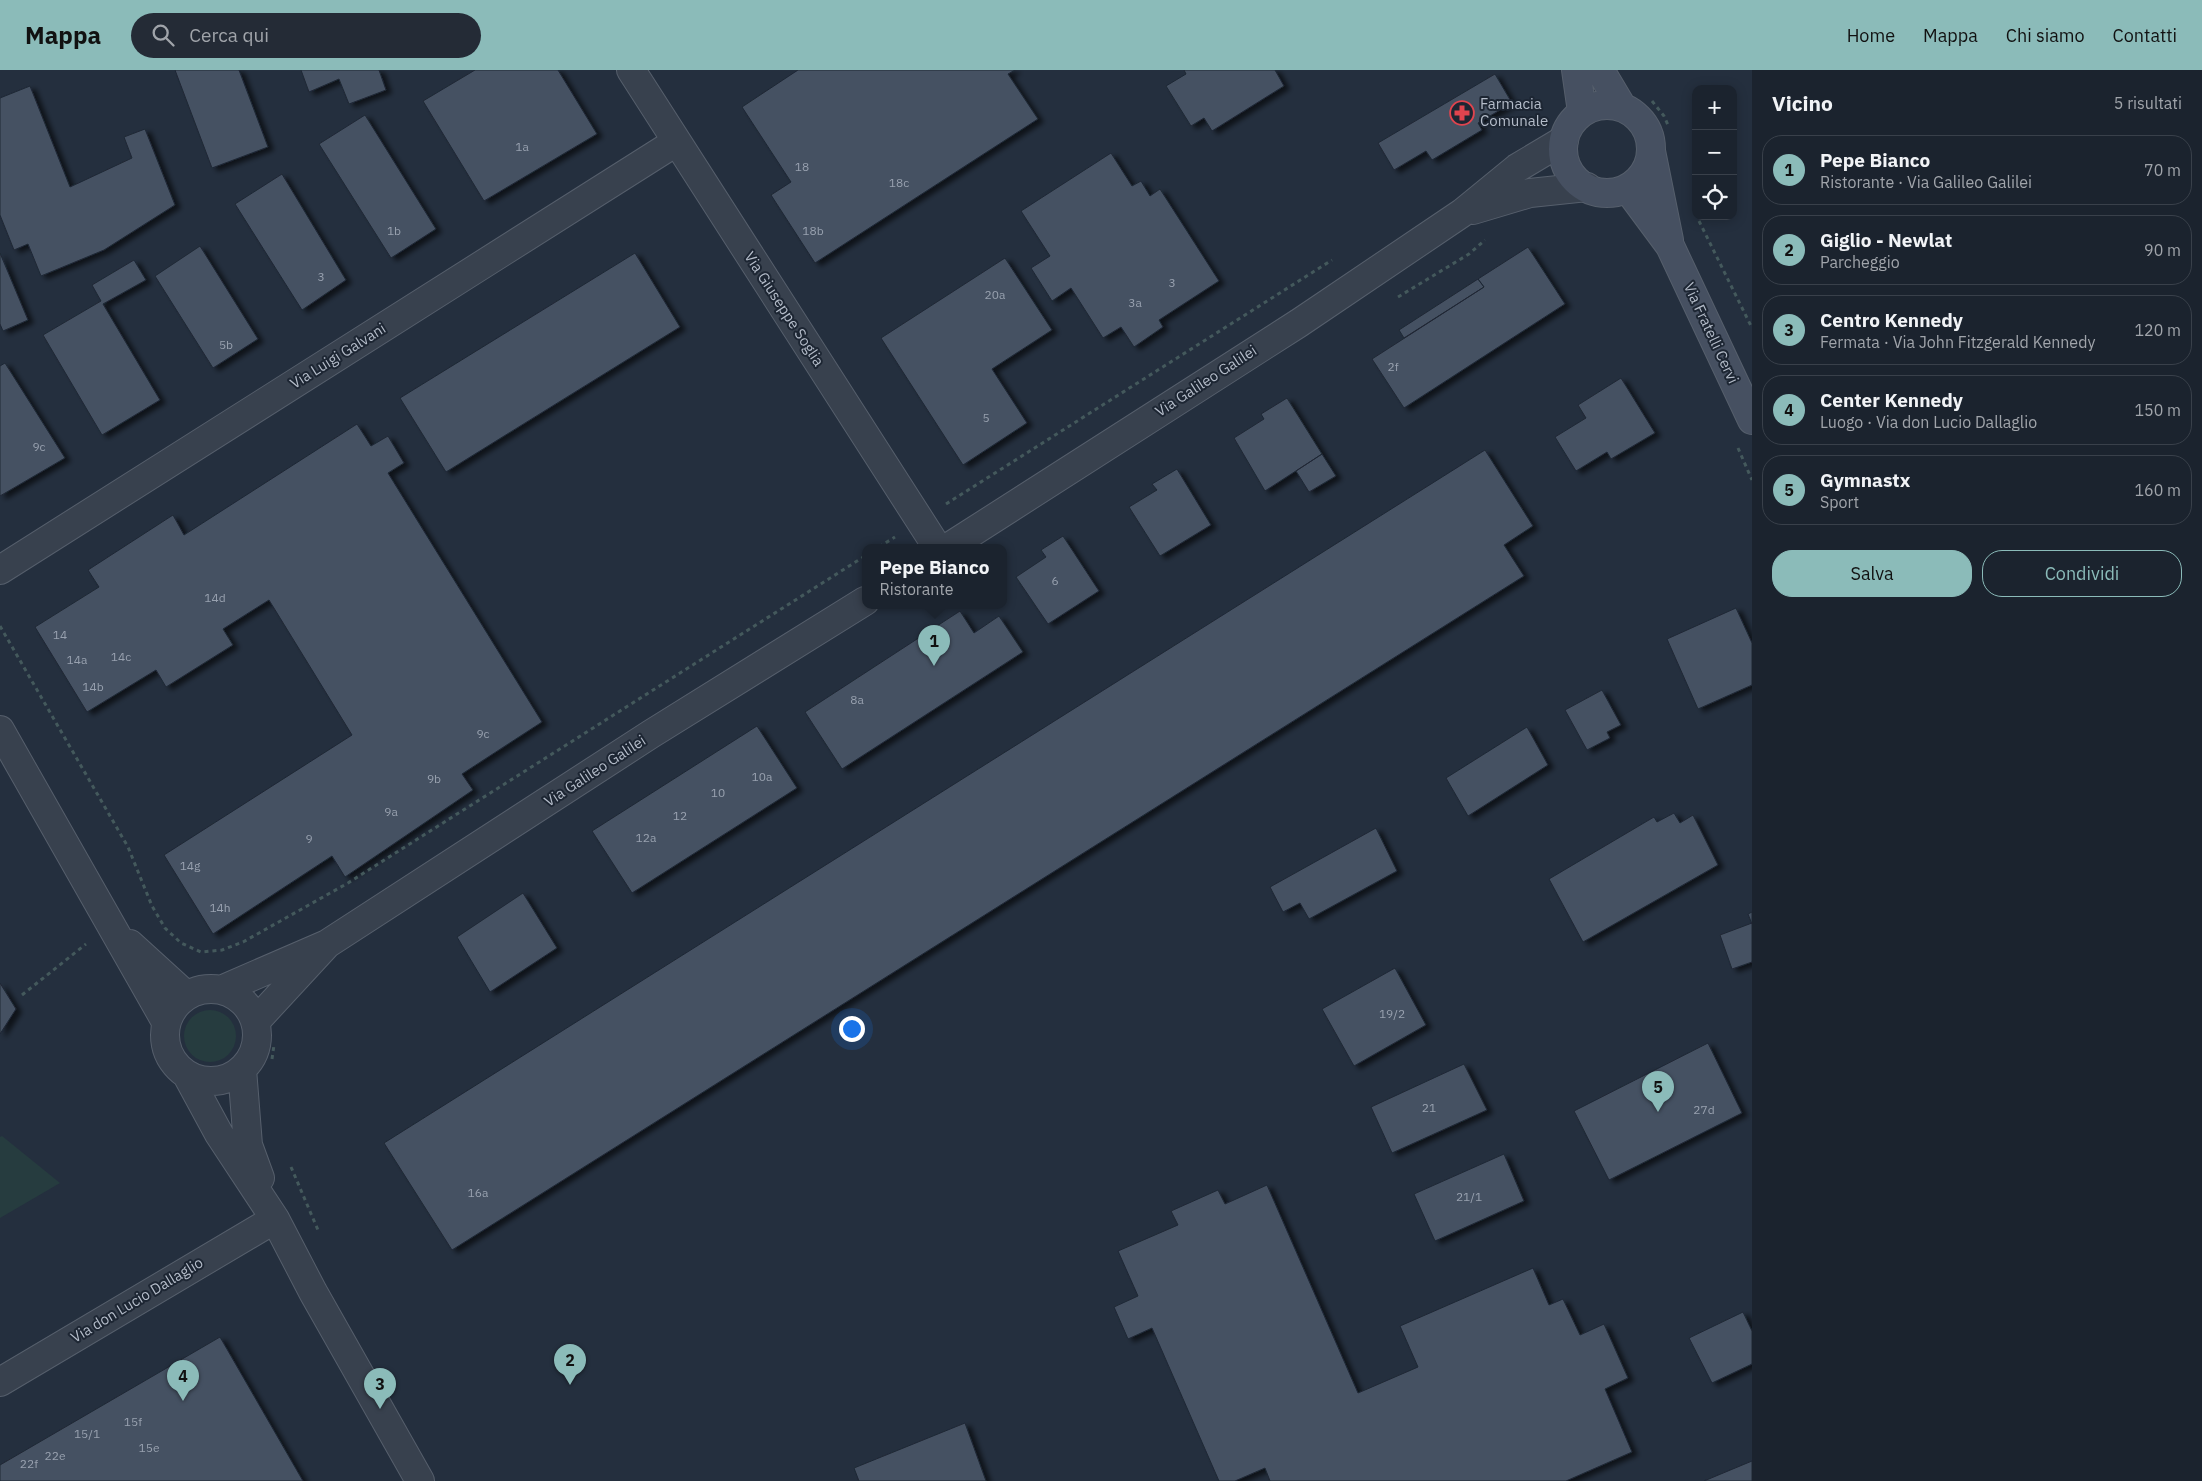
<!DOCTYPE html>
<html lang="it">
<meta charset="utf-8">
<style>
:root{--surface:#1b232e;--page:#242b36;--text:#f1f3f6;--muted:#a0a4aa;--line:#39404a;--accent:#8bbbb9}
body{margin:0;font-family:"IBM Plex Sans",sans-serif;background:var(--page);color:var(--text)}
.controls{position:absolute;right:15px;top:15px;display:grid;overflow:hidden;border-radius:10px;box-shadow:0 2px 12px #0003}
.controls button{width:45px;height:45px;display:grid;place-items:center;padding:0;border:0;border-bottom:1px solid var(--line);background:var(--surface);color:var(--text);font:25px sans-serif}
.you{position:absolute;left:851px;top:958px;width:18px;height:18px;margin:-12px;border:4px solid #fff;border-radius:50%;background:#1a73e8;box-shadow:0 0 0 8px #1a73e833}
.badge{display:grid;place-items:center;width:32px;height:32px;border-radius:50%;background:var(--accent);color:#111;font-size:16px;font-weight:700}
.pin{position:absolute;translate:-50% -41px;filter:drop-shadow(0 1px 2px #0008)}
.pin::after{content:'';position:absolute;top:26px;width:18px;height:15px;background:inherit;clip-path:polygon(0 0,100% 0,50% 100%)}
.popup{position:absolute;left:862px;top:474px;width:145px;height:65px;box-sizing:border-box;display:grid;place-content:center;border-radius:10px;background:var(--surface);filter:drop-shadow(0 1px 4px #0005);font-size:16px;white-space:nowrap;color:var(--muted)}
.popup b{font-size:19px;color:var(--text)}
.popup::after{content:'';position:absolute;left:50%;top:100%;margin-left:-10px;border:10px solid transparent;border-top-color:var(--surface)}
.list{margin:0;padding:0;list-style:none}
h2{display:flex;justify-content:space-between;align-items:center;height:65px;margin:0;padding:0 20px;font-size:21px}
h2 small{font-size:16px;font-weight:400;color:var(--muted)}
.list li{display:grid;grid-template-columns:32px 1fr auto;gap:15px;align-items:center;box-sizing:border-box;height:70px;margin:0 10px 10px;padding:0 10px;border:1px solid var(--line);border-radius:20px}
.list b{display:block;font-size:19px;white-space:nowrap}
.list p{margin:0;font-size:16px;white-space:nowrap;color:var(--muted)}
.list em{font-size:16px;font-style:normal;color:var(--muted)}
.actions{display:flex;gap:10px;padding:15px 20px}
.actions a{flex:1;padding:11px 0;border:1px solid var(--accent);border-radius:20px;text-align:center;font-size:18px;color:var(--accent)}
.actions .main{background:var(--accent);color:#111}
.icon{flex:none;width:28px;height:28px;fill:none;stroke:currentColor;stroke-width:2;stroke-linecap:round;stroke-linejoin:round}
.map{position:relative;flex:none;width:1752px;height:1411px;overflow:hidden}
header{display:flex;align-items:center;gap:30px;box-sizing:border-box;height:70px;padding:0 25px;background:var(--accent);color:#111}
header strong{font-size:24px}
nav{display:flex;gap:28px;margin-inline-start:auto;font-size:18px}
.search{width:350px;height:45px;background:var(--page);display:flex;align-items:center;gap:12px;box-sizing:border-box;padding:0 18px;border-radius:28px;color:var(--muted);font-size:19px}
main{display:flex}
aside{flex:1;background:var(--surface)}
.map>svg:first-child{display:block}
.green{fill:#263c3f}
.building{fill:#455162;stroke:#1f2835;filter:url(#shadow)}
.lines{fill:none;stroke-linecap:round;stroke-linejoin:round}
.minor-casing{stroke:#565f6c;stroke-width:30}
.secondary-casing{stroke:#565f6c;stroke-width:30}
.path{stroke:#44595c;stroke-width:3;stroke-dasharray:4 4;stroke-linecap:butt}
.minor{stroke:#38414e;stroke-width:28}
.secondary{stroke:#465061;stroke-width:28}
.labels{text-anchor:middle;stroke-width:4;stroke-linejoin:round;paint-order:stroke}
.number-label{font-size:12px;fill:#98a1af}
.poi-label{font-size:15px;fill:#b4bcc9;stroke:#1d2633;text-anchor:start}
.street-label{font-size:15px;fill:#b4bcc9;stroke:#1d2633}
</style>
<header>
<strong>Mappa</strong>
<div class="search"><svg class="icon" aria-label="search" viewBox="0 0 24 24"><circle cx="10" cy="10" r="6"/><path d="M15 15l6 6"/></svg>Cerca qui</div>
<nav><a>Home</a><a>Mappa</a><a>Chi siamo</a><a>Contatti</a></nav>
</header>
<main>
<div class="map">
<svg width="1752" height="1411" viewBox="0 0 1752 1411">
<defs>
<filter id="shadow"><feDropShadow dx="5.5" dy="3" stdDeviation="2.5" flood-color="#0009"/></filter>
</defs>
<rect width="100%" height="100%" fill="#242f3e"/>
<path class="green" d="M184 966a26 26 0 1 1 52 0a26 26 0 1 1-52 0Z
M 2,1066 L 60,1113 L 0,1148 L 0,1067 Z"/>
<path class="building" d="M 175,0 L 239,0 L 268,77 L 212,98 Z
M 301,0 L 379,0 L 386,20 L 349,34 L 339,9 L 309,22 Z
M 475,0 L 558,0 L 597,64 L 484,131 L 423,31 Z
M 798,0 L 1015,0 L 1008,4 L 1038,49 L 815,193 L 771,125 L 791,112 L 742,37 Z
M 1184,0 L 1275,0 L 1284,16 L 1212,61 L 1204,48 L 1191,56 L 1166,16 L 1186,4 Z
M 1495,4 L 1512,33 L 1478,53 L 1482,60 L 1432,90 L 1426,81 L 1394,100 L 1378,73 Z
M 30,16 L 70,117 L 132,88 L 124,67 L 145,59 L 175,135 L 104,180 L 41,206 L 28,174 L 14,180 L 0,145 L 0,28 Z
M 365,45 L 436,159 L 391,188 L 319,74 Z
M 1111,83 L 1132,116 L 1141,111 L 1150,126 L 1160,119 L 1219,211 L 1159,250 L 1163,257 L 1134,277 L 1121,257 L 1103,268 L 1071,218 L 1052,231 L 1031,198 L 1050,186 L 1021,141 Z
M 282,104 L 346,210 L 302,240 L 235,134 Z
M 200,176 L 258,269 L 213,298 L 155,206 Z
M 1528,177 L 1565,234 L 1404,338 L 1372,289 L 1484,217 L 1478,209 Z
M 0,183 L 28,250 L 3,261 L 0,254 Z
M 635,183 L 680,257 L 446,402 L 400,328 Z
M 1005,188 L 1052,260 L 992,299 L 1027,353 L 963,395 L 881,268 Z
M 134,190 L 146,210 L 103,234 L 160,330 L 102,365 L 43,265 L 101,231 L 92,215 Z
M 1478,209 L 1484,217 L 1404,268 L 1399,260 Z
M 5,293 L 65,388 L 0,426 L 0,296 Z
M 1621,308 L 1655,363 L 1611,389 L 1607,382 L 1576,401 L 1555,367 L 1586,348 L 1578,335 Z
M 1287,328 L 1322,384 L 1265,421 L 1234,368 L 1264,349 L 1261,344 Z
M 357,354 L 371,376 L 388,366 L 404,393 L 388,403 L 542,652 L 462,704 L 473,720 L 345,807 L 332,786 L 213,864 L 164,785 L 352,665 L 269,530 L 223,559 L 233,575 L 166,617 L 156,600 L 87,642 L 35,557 L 99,517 L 88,500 L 173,445 L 184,465 Z
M 1485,380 L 1533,456 L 1504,475 L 1524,506 L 452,1180 L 384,1073 Z
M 1322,384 L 1336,406 L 1309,422 L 1296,401 Z
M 1177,399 L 1211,455 L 1160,486 L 1129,437 L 1157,420 L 1152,414 Z
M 1063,466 L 1099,521 L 1048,554 L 1016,507 L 1046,487 L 1041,480 Z
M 1736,538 L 1752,573 L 1752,615 L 1698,639 L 1667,569 Z
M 960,541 L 974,563 L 999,546 L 1023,582 L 842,699 L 805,642 Z
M 1602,620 L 1621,655 L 1607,662 L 1610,668 L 1587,680 L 1565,640 Z
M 757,656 L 797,718 L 632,823 L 592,761 Z
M 1527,657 L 1548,695 L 1468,746 L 1446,708 Z
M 1674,743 L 1680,753 L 1693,745 L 1718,795 L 1583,872 L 1549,809 L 1654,747 L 1657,752 Z
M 1376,758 L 1397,801 L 1309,849 L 1300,833 L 1283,842 L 1270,817 Z
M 523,823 L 557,878 L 490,922 L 457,867 Z
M 1752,842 L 1752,854 L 1748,844 Z
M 1752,853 L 1752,892 L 1732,899 L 1720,865 Z
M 1395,898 L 1426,955 L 1354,996 L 1322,939 Z
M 0,913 L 16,939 L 0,964 Z
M 1708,973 L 1742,1043 L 1609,1110 L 1574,1041 Z
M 1464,994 L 1487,1040 L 1392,1083 L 1371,1037 Z
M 1504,1084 L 1524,1131 L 1435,1171 L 1414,1124 Z
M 1267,1115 L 1358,1323 L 1418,1297 L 1400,1256 L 1533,1198 L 1549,1235 L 1563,1229 L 1580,1265 L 1604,1254 L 1628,1308 L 1605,1319 L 1632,1382 L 1566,1411 L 1270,1411 L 1265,1398 L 1235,1411 L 1219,1411 L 1152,1258 L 1128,1269 L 1114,1237 L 1138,1226 L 1118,1181 L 1178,1155 L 1171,1141 L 1218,1120 L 1225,1134 Z
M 1743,1242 L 1752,1261 L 1752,1294 L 1712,1313 L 1689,1268 Z
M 220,1267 L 303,1411 L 0,1411 L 0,1395 Z
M 965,1353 L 986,1411 L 859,1411 L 854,1398 Z
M 1752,1391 L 1752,1411 L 1704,1411 Z"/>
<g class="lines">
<g class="minor-casing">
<path id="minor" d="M 631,0 L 937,477
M 1473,140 L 1530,123 L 1587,117
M 949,477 L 1299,253 L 1462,143 L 1517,98 L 1564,70
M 0,500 L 676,72
M 0,660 L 166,952
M 130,874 L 186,925
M 327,874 L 651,664 L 865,531
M165 965a46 46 0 1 1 92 0a46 46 0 1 1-92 0Z
M 221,920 L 327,874 L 255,952
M 242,999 L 248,1075 L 260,1108
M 187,1005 L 219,1064 L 275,1149 L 313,1222 L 420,1411
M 0,1312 L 275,1149"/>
</g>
<g class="secondary-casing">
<path id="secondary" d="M 1576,0 L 1582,42
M 1600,0 L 1622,37
M1563 79a44 44 0 1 1 88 0a44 44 0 1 1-88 0Z
M 1651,81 L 1669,170
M 1627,118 L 1670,176 L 1752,350"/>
</g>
<path class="path" d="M 1652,31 L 1664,46 L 1668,55
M 1699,151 L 1752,258
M 1398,227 L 1469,184 L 1485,170
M 1738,378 L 1752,410
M 946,434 L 1332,190
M 879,477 L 895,467
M 0,556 L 128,777 L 152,836 L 165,858 L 181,873 L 201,882 L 222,880 L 243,872 L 348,813 L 865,486
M 22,925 L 86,874
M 272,989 L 274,975
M 291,1097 L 318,1160"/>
<use href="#minor" class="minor"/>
<use href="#secondary" class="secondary"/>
</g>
<defs>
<g id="pharmacy-ring" transform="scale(1.25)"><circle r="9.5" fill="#1d2633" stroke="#e0444e" stroke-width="1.5"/><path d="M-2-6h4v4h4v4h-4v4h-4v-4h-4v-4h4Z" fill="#e0444e"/></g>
</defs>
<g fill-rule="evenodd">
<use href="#pharmacy-ring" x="1462" y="43"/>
</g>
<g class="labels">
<g class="number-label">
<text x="522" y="81">1a</text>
<text x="802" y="101">18</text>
<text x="899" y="117">18c</text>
<text x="394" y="165">1b</text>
<text x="813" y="165">18b</text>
<text x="321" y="211">3</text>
<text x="1172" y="217">3</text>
<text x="995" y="229">20a</text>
<text x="1135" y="237">3a</text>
<text x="226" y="279">5b</text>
<text x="1393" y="301">2f</text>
<text x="986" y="352">5</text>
<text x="39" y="381">9c</text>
<text x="1055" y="515">6</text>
<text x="215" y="532">14d</text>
<text x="60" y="569">14</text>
<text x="121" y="591">14c</text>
<text x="77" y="594">14a</text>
<text x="93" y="621">14b</text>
<text x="857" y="634">8a</text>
<text x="483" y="668">9c</text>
<text x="762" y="711">10a</text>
<text x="434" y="713">9b</text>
<text x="718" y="727">10</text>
<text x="391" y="746">9a</text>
<text x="680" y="750">12</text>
<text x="646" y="772">12a</text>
<text x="309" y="773">9</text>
<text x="190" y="800">14g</text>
<text x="220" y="842">14h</text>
<text x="1392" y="948">19/2</text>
<text x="1429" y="1042">21</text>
<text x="1704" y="1044">27d</text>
<text x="478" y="1127">16a</text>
<text x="1469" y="1131">21/1</text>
<text x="133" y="1356">15f</text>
<text x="87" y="1368">15/1</text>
<text x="149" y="1382">15e</text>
<text x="55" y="1390">22e</text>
<text x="29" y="1398">22f</text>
</g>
<g class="poi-label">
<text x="1480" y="39">Farmacia<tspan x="1480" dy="17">Comunale</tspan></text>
</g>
<g class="street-label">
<text transform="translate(784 239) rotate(57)" y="5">Via Giuseppe Soglia</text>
<text transform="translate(1711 263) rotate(65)" y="5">Via Fratelli Cervi</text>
<text transform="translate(338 286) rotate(-32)" y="5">Via Luigi Galvani</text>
<text transform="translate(1206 311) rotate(-33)" y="5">Via Galileo Galilei</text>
<text transform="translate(595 701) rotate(-33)" y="5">Via Galileo Galilei</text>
<text transform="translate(137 1230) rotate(-31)" y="5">Via don Lucio Dallaglio</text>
</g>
</g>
</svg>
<div class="controls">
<button>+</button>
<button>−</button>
<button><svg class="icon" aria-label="locate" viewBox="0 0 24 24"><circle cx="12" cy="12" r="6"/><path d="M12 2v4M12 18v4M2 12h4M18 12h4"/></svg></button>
</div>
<div class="you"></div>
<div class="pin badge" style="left:934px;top:596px">1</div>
<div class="popup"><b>Pepe Bianco</b>Ristorante</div>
<div class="pin badge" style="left:570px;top:1315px">2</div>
<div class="pin badge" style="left:380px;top:1339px">3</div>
<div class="pin badge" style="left:183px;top:1331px">4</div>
<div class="pin badge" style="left:1658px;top:1042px">5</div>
</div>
<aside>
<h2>Vicino<small>5 risultati</small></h2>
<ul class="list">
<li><span class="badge">1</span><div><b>Pepe Bianco</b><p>Ristorante · Via Galileo Galilei</p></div><em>70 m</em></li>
<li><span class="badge">2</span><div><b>Giglio - Newlat</b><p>Parcheggio</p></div><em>90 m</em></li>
<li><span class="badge">3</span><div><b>Centro Kennedy</b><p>Fermata · Via John Fitzgerald Kennedy</p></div><em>120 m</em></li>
<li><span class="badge">4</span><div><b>Center Kennedy</b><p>Luogo · Via don Lucio Dallaglio</p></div><em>150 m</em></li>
<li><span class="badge">5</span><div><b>Gymnastx</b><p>Sport</p></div><em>160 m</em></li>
</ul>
<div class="actions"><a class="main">Salva</a><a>Condividi</a></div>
</aside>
</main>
